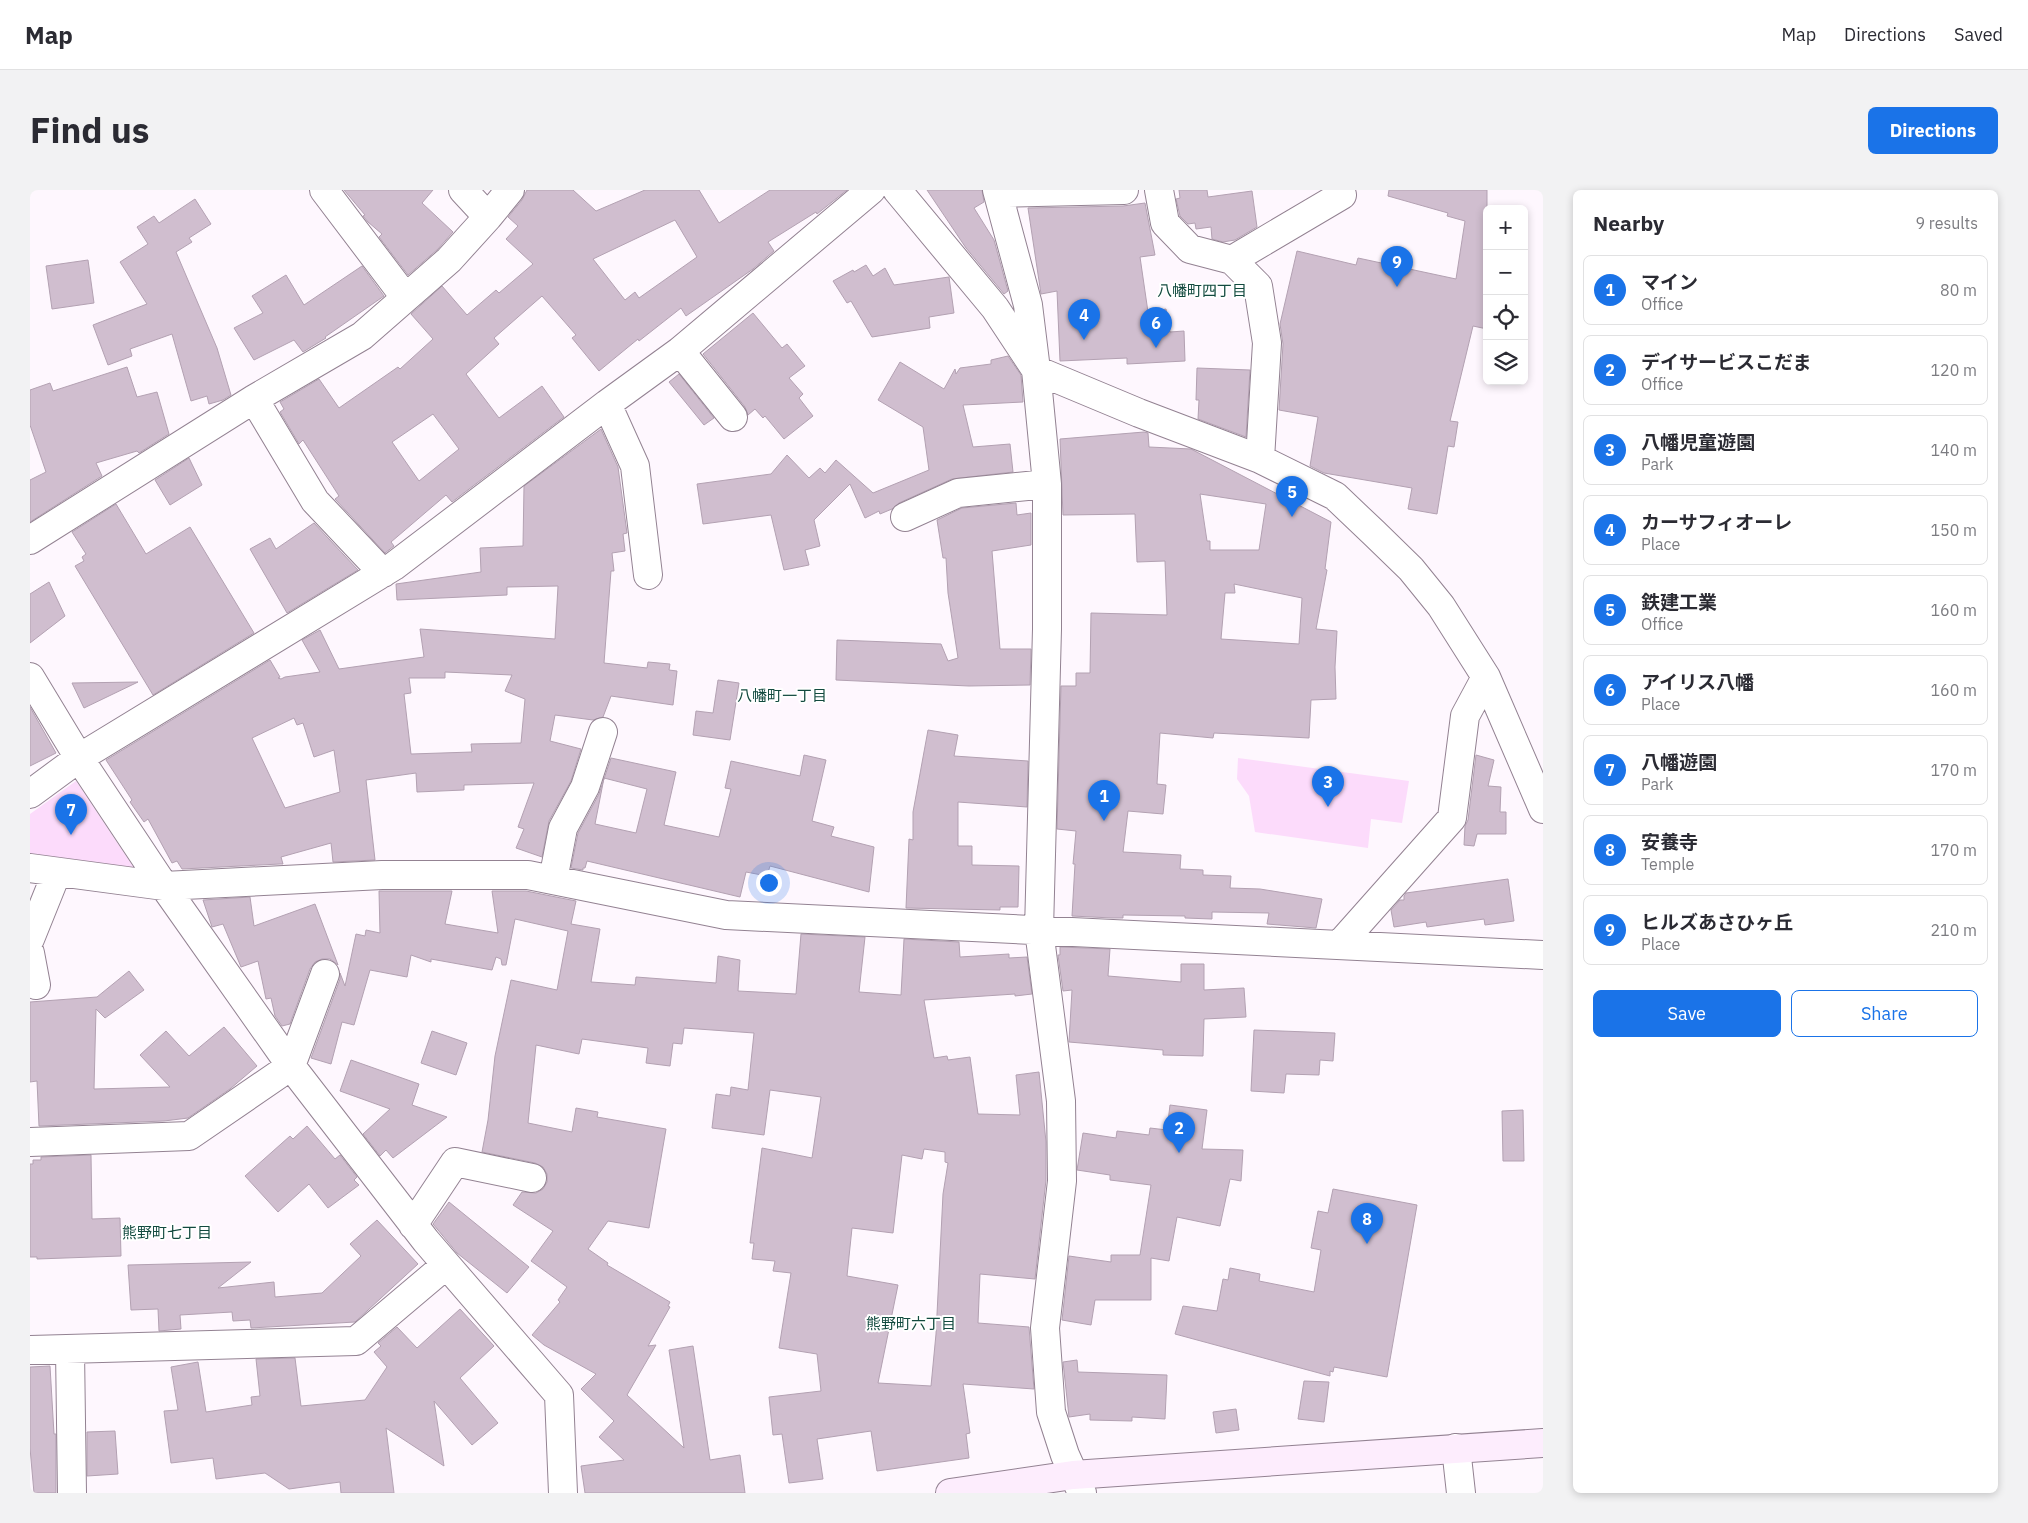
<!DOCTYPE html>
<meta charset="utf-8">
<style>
:root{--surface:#fff;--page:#f2f2f3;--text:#2b2b33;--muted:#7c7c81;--line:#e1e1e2;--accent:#1a73e8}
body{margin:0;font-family:"IBM Plex Sans","Noto Sans JP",sans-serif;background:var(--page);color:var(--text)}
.controls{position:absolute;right:15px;top:15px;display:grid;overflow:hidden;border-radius:8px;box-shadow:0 2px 8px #0003}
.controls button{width:45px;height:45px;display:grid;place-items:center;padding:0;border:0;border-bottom:1px solid var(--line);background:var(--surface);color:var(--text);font:25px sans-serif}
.you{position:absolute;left:738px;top:692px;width:18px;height:18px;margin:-12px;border:4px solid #fff;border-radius:50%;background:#1a73e8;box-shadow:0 0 0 8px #1a73e833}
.badge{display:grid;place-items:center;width:32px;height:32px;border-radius:50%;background:var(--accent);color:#fff;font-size:16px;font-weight:700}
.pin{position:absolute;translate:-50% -41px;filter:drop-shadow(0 1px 2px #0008)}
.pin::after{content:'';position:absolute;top:26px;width:18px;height:15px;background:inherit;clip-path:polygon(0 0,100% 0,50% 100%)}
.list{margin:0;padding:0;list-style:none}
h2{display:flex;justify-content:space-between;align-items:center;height:65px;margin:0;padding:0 20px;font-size:21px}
h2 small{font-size:16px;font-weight:400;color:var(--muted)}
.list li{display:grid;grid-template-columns:32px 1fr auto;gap:15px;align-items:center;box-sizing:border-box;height:70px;margin:0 10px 10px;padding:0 10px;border:1px solid var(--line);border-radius:8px}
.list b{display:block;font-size:19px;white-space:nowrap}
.list p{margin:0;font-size:16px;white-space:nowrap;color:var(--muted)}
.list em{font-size:16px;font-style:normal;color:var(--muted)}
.actions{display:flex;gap:10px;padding:15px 20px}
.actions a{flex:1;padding:11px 0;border:1px solid var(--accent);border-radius:8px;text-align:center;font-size:18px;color:var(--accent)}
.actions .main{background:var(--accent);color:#fff}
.icon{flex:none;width:28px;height:28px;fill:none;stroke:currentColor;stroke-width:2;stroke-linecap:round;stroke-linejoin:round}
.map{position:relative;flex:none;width:1513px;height:1303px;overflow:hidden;border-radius:8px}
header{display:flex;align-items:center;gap:30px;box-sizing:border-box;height:70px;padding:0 25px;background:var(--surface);border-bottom:1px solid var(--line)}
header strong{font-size:24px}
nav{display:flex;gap:28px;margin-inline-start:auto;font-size:18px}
.intro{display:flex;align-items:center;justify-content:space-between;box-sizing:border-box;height:120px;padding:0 30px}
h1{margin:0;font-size:35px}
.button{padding:12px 22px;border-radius:8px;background:var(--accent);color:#fff;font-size:18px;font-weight:700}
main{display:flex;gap:30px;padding:0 30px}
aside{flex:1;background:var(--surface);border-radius:8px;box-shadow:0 2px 8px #0003}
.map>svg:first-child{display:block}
.green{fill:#fcdbfb}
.building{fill:#d0becf;stroke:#b3a1b2;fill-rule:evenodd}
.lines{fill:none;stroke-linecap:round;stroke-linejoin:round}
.street-casing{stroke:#938292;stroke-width:30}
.secondary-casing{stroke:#938292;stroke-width:30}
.street{stroke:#fff;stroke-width:28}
.secondary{stroke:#fdedfd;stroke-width:28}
.labels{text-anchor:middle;stroke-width:4;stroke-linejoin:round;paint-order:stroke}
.neighbourhood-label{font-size:15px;fill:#124a3f;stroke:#fff}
</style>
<header>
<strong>Map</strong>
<nav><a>Map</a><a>Directions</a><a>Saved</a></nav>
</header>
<div class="intro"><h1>Find us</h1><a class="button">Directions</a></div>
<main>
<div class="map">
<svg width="1513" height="1303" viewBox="0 0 1513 1303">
<rect width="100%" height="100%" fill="#fef7fe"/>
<path class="green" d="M 1208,568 L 1379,591 L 1372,633 L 1341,629 L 1338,658 L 1225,642 L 1219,606 L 1207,589 Z
M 46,591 L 104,678 L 0,666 L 0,624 Z"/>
<path class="building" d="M 314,0 L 403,0 L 392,13 L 423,42 L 408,59 L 378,85 L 349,47 L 352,44 L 338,32 L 333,26 L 335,25 Z
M 497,0 L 543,0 L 566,21 L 615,0 L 669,0 L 689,33 L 740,0 L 817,0 L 787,24 L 786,22 L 738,52 L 744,61 L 723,79 L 656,126 L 651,118 L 609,151 L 608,149 L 569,181 L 542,148 L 546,145 L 512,106 L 464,148 L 469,154 L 436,184 L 469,228 L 512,196 L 534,227 L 422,312 L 416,305 L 361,352 L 364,356 L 355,363 L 305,309 L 309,306 L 273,250 L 269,254 L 250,222 L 254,219 L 250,212 L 289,189 L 309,218 L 368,177 L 370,179 L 403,149 L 381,124 L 412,96 L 437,125 L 466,100 L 469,103 L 503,74 L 476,49 L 488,36 L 478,27 L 492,10 ZM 645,30 L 667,67 L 609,108 L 605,102 L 595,110 L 563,69 ZM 403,224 L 429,259 L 389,291 L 362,252 Z
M 897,0 L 952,0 L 954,12 L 944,18 L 964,50 L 978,101 L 974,104 L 936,58 Z
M 1149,0 L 1177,0 L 1178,7 L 1222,1 L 1227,37 L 1205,50 L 1193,52 L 1182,49 L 1181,37 L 1166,39 L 1165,33 L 1158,34 L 1150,26 L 1146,9 L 1150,8 Z
M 1359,0 L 1457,0 L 1457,139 L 1443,136 L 1420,231 L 1428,232 L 1424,257 L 1418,256 L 1407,324 L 1378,319 L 1382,298 L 1294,283 L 1280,276 L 1288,227 L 1249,220 L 1253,154 L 1250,134 L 1267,61 L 1326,75 L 1328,68 L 1426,89 L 1435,31 L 1417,26 L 1418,23 L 1358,6 Z
M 165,9 L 181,34 L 159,48 L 162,52 L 146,62 L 187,158 L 201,205 L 193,210 L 179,214 L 177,206 L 161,211 L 142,144 L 100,159 L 102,166 L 78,175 L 63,135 L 117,114 L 90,72 L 118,54 L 107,37 L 124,26 L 129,33 Z
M 1115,13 L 1125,65 L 1110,67 L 1118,122 L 1136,119 L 1140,142 L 1154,141 L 1155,171 L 1097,174 L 1097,168 L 1030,171 L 1027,101 L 1011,104 L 998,18 L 1093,16 Z
M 58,70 L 64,113 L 22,119 L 16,76 Z
M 836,75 L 843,86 L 855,78 L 864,95 L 919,87 L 924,123 L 899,127 L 900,138 L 842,147 L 821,111 L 817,113 L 803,91 L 823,80 L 824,82 Z
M 332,76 L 354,106 L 295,147 L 296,148 L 273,162 L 264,150 L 224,170 L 204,138 L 233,123 L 222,106 L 256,85 L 274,115 Z
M 723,123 L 752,158 L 757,154 L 775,176 L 759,188 L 773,204 L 769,208 L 783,226 L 754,249 L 735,226 L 733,228 L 725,219 L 718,225 L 715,217 L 673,164 Z
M 978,166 L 991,185 L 993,212 L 933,215 L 943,257 L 980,254 L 983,282 L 922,289 L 869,313 L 862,319 L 850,324 L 849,321 L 835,328 L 820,294 L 784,330 L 790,356 L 775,360 L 779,375 L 754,380 L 741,325 L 673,334 L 667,294 L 741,284 L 757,265 L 779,288 L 790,278 L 795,283 L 806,270 L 843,303 L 899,280 L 893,237 L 848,210 L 870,172 L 914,199 L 925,179 L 926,184 L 930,178 L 961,174 L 961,170 Z
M 97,177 L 107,207 L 127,202 L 139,244 L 109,263 L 107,261 L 66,273 L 72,286 L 0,332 L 0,290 L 16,282 L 0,235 L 0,200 L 20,193 L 23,201 Z
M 1167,178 L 1220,180 L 1216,247 L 1168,229 L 1169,210 L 1166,210 Z
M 649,184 L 684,228 L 674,235 L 639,192 Z
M 571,239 L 588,277 L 597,343 L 593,344 L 595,361 L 582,363 L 584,381 L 581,381 L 574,473 L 617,478 L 618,472 L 640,474 L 639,480 L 647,481 L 643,515 L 581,506 L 573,527 L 563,530 L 525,525 L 520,551 L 551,559 L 541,591 L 519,631 L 512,667 L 486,658 L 494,639 L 488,637 L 504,593 L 434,595 L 434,600 L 387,602 L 386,583 L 336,590 L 345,670 L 303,672 L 301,653 L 251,667 L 253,674 L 250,674 L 152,679 L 147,671 L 142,673 L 118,629 L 114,632 L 100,612 L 102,610 L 76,570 L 240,470 L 250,487 L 248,488 L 251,489 L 255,487 L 290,482 L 272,450 L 290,440 L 309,479 L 394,467 L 390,439 L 525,449 L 528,396 L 477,397 L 477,405 L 367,410 L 366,394 L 451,382 L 450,358 L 493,356 L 494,296 ZM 415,482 L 482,485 L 475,501 L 495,509 L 491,553 L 441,554 L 442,562 L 381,564 L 374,504 L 381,503 L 379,488 L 415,488 ZM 264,528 L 267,535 L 273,533 L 284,567 L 304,560 L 310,602 L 255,618 L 222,548 Z
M 1114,242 L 1118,243 L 1119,257 L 1161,259 L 1301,332 L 1295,379 L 1297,380 L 1286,439 L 1307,441 L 1305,477 L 1306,509 L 1281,510 L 1279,548 L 1184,543 L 1183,548 L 1130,543 L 1127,594 L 1136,595 L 1133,624 L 1098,621 L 1093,662 L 1151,665 L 1150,679 L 1173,680 L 1173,685 L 1201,686 L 1200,698 L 1230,699 L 1292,709 L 1286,738 L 1237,734 L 1239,723 L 1182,722 L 1182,729 L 1155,728 L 1155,726 L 1093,725 L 1093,728 L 1082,728 L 1042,726 L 1045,674 L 1043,674 L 1046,641 L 1027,639 L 1031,496 L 1046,496 L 1046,483 L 1060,483 L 1061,423 L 1137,425 L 1135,371 L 1107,372 L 1105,324 L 1033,325 L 1030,249 ZM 1170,304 L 1236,314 L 1229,360 L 1180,360 L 1180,351 L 1177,351 ZM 1204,394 L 1272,408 L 1269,454 L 1191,449 L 1195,403 L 1205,403 Z
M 159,268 L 172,295 L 140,315 L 125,290 Z
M 986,313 L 987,325 L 1001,323 L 1001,355 L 962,361 L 970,459 L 1001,459 L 1000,495 L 939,496 L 806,490 L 807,450 L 911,454 L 918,471 L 928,468 L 918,403 L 916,368 L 913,368 L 907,330 L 932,318 Z
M 86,314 L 116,364 L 160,337 L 224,443 L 123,505 L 45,376 L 54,371 L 52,367 L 56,364 L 42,342 Z
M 284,333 L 328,380 L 257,423 L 220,359 L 240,348 L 246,359 Z
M 19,392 L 35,426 L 0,453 L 0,404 Z
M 688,490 L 709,493 L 700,550 L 663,545 L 666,521 L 683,523 Z
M 108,492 L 54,518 L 42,493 Z
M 0,517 L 26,563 L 0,576 Z
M 898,540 L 928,545 L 924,566 L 998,571 L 997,617 L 928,612 L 928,656 L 942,656 L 942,675 L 989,676 L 988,717 L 970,717 L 970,720 L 876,718 L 879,649 L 883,650 L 883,622 Z
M 774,565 L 796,570 L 782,631 L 804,637 L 801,646 L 844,657 L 839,702 L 740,676 L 737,686 L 716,682 L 710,707 L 557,671 L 555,678 L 553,678 L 553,680 L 541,678 L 548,643 L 569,604 L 581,568 L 646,582 L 634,635 L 689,647 L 701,599 L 695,598 L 701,571 L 770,586 ZM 574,588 L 617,599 L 606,643 L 565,634 Z
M 1446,565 L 1464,570 L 1458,596 L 1471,597 L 1470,622 L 1476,622 L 1476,644 L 1447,644 L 1444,656 L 1434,655 L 1435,636 L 1438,630 Z
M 1478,689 L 1484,731 L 1455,735 L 1454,729 L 1397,737 L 1396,732 L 1364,737 L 1361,720 L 1370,710 L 1374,710 L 1374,706 L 1376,703 Z
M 349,701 L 422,701 L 415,734 L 468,743 L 462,701 L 496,701 L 546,711 L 541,734 L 570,739 L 561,792 L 605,795 L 606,787 L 686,793 L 688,766 L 710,770 L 708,801 L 766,804 L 771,744 L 835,747 L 829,802 L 871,805 L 874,749 L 929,752 L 930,767 L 979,764 L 979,768 L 997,767 L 1002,804 L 985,806 L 985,804 L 894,810 L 904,868 L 917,866 L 918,870 L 940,867 L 948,924 L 990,925 L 986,885 L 1009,882 L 1016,952 L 1016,990 L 1005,1089 L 950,1084 L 948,1133 L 999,1137 L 1004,1199 L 933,1194 L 940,1243 L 936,1244 L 939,1268 L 847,1281 L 841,1241 L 787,1249 L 793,1289 L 759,1293 L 752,1244 L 743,1245 L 739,1207 L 791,1201 L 787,1164 L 749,1158 L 761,1083 L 743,1081 L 745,1071 L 722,1069 L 724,1053 L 720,1053 L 732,958 L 782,968 L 791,907 L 740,900 L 734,945 L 682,938 L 686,904 L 700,906 L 701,897 L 718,900 L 724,843 L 654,838 L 652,854 L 643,853 L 640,876 L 616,873 L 618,858 L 552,849 L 549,864 L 506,855 L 498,933 L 542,942 L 546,918 L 568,922 L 567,927 L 636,939 L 619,1038 L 578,1031 L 558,1059 L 578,1073 L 577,1075 L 640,1112 L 638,1116 L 640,1117 L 618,1156 L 626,1155 L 597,1205 L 654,1258 L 639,1160 L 663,1156 L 680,1270 L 710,1265 L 715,1303 L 555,1303 L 551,1276 L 594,1270 L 569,1247 L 584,1231 L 551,1199 L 566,1184 L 514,1155 L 502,1145 L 530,1112 L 528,1110 L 537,1097 L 501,1071 L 523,1041 L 483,1015 L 492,1002 L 506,1003 L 513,999 L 517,992 L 517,984 L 513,977 L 505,973 L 452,962 L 458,930 L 465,866 L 481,790 L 527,800 L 538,741 L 485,729 L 476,775 L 472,775 L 471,769 L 466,767 L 462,780 L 401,769 L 401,772 L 381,765 L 377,787 L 340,780 L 324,835 L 312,832 L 301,874 L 281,868 L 310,789 L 310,783 L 315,796 L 326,744 L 335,746 L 336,740 L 350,743 ZM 894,959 L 915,962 L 915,972 L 918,973 L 913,1004 L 906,1144 L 901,1196 L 848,1193 L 868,1095 L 817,1086 L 822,1038 L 863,1043 L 872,965 L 892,969 Z
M 220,707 L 224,736 L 285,714 L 308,775 L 300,769 L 292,769 L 285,772 L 280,779 L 260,834 L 252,836 L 245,826 L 241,808 L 236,809 L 228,771 L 211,777 L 193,734 L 182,737 L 173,710 Z
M 1030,757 L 1080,759 L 1078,786 L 1151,792 L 1151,774 L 1174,774 L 1174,800 L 1214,798 L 1216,827 L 1174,829 L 1173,866 L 1133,865 L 1133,860 L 1039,852 L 1042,800 L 1033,801 L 1028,765 L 1030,765 Z
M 99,781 L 114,800 L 75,828 L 66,819 L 64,899 L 140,897 L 110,865 L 136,841 L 159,866 L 194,837 L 227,876 L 200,899 L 158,928 L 134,931 L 9,936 L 7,891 L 0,892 L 0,812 L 67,807 Z
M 1224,840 L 1305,843 L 1303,871 L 1290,870 L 1289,885 L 1256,884 L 1254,903 L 1221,901 Z
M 402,841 L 437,853 L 426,885 L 391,873 Z
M 321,870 L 389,894 L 382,915 L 417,927 L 363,968 L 356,960 L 350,966 L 333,944 L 360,919 L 310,901 Z
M 1140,915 L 1177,920 L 1172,959 L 1213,960 L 1211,991 L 1200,989 L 1190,1036 L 1147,1027 L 1139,1071 L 1121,1068 L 1121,1110 L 1065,1110 L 1061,1135 L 1032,1130 L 1039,1066 L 1081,1072 L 1081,1065 L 1110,1065 L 1121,995 L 1080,990 L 1080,985 L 1047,980 L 1053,943 L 1086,948 L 1087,941 L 1119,945 L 1120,938 L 1137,940 Z
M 1493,920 L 1494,971 L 1473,971 L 1472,921 Z
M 277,936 L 305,969 L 310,965 L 327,987 L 324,990 L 329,995 L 298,1018 L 279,994 L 248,1022 L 215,986 L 260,946 L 263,949 Z
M 61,965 L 62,1029 L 90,1028 L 91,1066 L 7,1069 L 7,1067 L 0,1067 L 0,974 L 3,974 L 3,970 L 11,970 L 11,967 Z
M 1303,999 L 1387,1015 L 1357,1187 L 1304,1177 L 1303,1182 L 1300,1181 L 1300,1186 L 1145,1144 L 1153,1116 L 1187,1121 L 1193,1089 L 1198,1090 L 1200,1078 L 1230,1084 L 1229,1091 L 1284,1102 L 1291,1060 L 1281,1058 L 1288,1021 L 1298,1023 Z
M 419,1012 L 499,1077 L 477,1103 L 427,1063 L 403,1034 Z
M 347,1030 L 388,1074 L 325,1132 L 221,1138 L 220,1130 L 203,1131 L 202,1122 L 150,1125 L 151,1139 L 129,1141 L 128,1119 L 101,1120 L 98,1075 L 221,1072 L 188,1098 L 244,1092 L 245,1107 L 292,1103 L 331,1066 L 320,1054 Z
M 430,1119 L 464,1156 L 430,1188 L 468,1233 L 442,1255 L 404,1211 L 414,1276 L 356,1238 L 364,1303 L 311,1303 L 310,1292 L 259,1299 L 235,1283 L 186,1289 L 183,1268 L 141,1273 L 134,1221 L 148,1220 L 141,1177 L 168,1172 L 176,1222 L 222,1215 L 221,1207 L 230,1206 L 226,1169 L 265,1168 L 271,1216 L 335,1210 L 357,1177 L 344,1162 L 351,1156 L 348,1153 L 367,1137 L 387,1158 Z
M 1047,1170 L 1048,1182 L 1137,1185 L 1135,1229 L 1102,1227 L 1102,1231 L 1060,1230 L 1060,1224 L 1039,1227 L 1033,1172 Z
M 20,1176 L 24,1244 L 26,1244 L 26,1303 L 4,1303 L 0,1258 L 0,1177 Z
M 1274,1191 L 1299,1192 L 1294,1232 L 1268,1229 Z
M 1206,1219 L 1209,1240 L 1186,1243 L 1183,1222 Z
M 85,1241 L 88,1284 L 57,1286 L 57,1242 Z"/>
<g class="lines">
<g class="street-casing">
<path id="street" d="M 294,0 L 375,107
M 433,0 L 458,27
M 867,0 L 965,118 L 1006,180 L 1109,223 L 1230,269 L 1305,306 L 1344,343 L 1381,379 L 1411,416 L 1456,487 L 1513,619
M 967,0 L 998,115 L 1006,180 L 1017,294 L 1017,439 L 1009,740 L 1031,911 L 1032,991 L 1015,1138 L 1021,1222 L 1035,1265 L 1052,1303
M 1129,0 L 1135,33 L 1160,59 L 1202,70 L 1228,96 L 1237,153 L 1230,269
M 968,3 L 1094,0
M 1202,70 L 1312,5
M 650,161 L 703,227
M 224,209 L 285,311 L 353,383
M 577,214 L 605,276 L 618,385
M 875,327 L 928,303 L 1017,294
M 0,350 L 224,209 L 332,146 L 419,70 L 458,27 L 480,0
M 0,487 L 49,568 L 364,376 L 577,214 L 650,161 L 841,0
M 0,604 L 49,568 L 134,696 L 261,876 L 396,1051 L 529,1205 L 533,1303
M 0,678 L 134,696 L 352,685 L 498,685 L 696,725 L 1513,765
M 523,690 L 533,638 L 555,597 L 573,542
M 0,749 L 27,682
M 1310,754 L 1422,628 L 1435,526 L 1456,487
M 0,763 L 6,795
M 0,952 L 159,946 L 261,876 L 295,784
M 383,1035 L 425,972 L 502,988
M 0,1160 L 326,1151 L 416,1075
M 40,1160 L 42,1303
M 1426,1258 L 1431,1303"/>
</g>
<g class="secondary-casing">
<path id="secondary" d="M 920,1303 L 1043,1285 L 1513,1253"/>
</g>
<use href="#street" class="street"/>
<use href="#secondary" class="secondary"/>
</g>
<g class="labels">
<g class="neighbourhood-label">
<text x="1172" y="106">八幡町四丁目</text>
<text x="752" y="511">八幡町一丁目</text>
<text x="137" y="1048">熊野町七丁目</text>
<text x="881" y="1139">熊野町六丁目</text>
</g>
</g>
</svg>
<div class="controls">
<button>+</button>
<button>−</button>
<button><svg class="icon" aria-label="locate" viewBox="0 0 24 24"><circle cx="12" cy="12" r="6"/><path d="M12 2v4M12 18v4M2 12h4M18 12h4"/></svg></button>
<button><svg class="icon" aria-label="layers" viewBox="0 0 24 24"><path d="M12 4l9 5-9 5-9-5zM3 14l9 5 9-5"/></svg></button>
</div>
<div class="you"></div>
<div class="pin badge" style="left:1074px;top:631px">1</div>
<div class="pin badge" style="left:1149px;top:963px">2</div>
<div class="pin badge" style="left:1298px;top:617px">3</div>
<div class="pin badge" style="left:1054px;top:150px">4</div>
<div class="pin badge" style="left:1262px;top:327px">5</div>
<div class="pin badge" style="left:1126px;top:158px">6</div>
<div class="pin badge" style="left:41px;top:645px">7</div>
<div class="pin badge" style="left:1337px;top:1054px">8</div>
<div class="pin badge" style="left:1367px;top:97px">9</div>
</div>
<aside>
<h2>Nearby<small>9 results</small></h2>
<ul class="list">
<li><span class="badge">1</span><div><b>マイン</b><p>Office</p></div><em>80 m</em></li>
<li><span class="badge">2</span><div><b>デイサービスこだま</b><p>Office</p></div><em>120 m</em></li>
<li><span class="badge">3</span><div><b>八幡児童遊園</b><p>Park</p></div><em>140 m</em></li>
<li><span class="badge">4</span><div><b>カーサフィオーレ</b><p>Place</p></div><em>150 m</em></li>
<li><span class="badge">5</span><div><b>鉄建工業</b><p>Office</p></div><em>160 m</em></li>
<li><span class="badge">6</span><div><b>アイリス八幡</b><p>Place</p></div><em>160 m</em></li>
<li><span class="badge">7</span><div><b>八幡遊園</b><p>Park</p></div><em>170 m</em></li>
<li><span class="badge">8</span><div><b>安養寺</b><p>Temple</p></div><em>170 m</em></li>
<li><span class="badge">9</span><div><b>ヒルズあさひヶ丘</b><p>Place</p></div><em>210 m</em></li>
</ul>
<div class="actions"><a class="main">Save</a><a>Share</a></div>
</aside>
</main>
